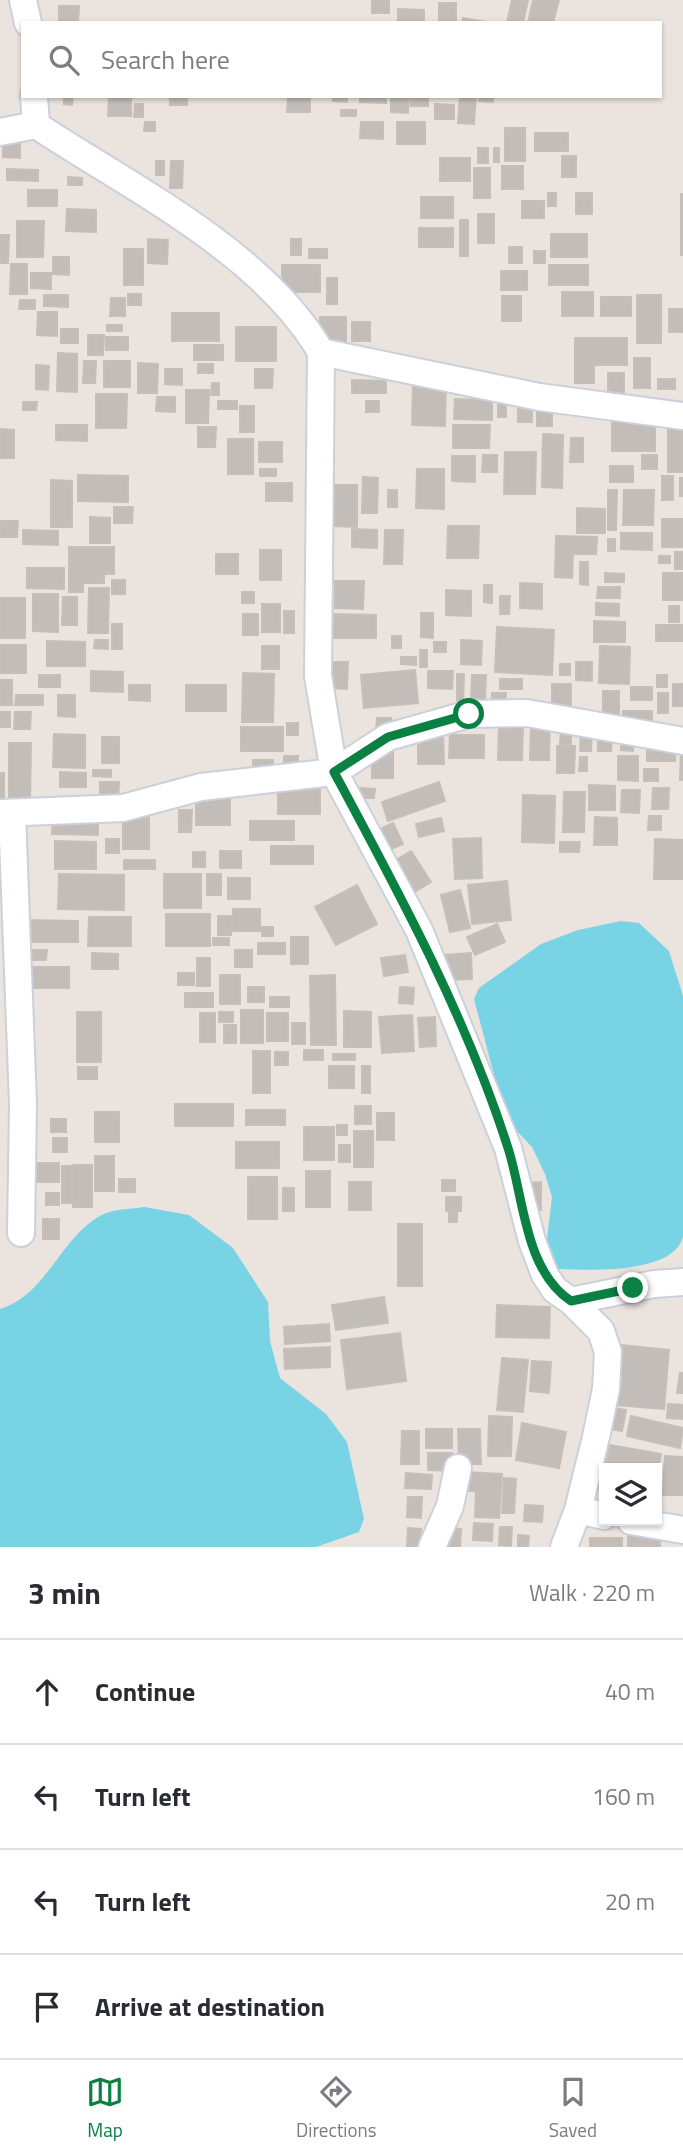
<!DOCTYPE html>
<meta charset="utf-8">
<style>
:root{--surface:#fff;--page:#f2f2f3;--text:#2b2b33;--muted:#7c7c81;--line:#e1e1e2;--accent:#0b8043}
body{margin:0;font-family:"Titillium Web",sans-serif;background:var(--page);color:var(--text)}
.controls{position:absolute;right:21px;bottom:21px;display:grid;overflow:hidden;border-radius:0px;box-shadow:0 2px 5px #0004}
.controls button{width:63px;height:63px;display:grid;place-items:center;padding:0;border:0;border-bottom:2px solid var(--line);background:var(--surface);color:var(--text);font:35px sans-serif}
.stop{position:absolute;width:21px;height:21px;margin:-16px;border:5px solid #0b8043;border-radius:50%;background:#fff}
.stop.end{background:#0b8043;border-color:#fff;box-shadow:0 2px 7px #0008}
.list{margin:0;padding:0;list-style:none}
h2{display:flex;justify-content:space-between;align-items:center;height:91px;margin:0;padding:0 28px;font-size:30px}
h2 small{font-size:23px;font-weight:400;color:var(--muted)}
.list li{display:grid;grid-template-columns:46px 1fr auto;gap:21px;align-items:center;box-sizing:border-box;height:105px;padding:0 28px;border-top:2px solid var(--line)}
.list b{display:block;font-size:26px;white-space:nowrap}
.list em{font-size:23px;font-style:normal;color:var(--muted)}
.icon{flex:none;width:38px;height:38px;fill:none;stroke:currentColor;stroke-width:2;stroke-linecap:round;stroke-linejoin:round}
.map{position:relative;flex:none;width:683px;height:1547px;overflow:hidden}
.search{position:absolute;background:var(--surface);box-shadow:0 2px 5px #0004;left:21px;right:21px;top:21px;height:77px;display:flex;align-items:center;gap:18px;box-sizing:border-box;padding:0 24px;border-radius:0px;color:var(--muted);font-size:26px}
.sheet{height:511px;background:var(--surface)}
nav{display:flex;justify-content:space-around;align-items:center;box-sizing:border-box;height:98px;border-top:2px solid var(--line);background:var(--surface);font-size:19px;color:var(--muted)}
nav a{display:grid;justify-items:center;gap:4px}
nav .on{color:var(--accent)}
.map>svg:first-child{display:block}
.water{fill:#78d3e5}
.building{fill:#c3bdb9;stroke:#c6bfb7;stroke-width:2}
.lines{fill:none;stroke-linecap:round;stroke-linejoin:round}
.street-casing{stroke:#cbd0da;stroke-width:30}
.street{stroke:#fff;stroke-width:26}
.route{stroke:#0b8043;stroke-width:9}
</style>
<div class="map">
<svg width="683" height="1547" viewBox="0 0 683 1547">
<rect width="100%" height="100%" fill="#ebe3dd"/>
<path class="water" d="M 621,921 L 639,923 L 669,951 L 683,996 L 683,1237 C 673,1275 587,1270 555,1269 L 546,1247 L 552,1197 L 545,1174 L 532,1147 L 516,1130 L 502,1105 L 474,999 L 479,988 L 541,944 L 578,930 Z
M 144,1207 L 189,1215 L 233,1248 L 268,1302 L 270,1341 L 280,1378 L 326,1414 L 347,1442 L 364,1519 L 359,1532 L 316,1547 L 0,1547 L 0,1309 C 48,1295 62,1232 106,1213 C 117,1209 132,1209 144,1207 Z"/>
<path class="building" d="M 372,0 L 389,0 L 389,13 L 372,13 Z
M 512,0 L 528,0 L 523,23 L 507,23 Z
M 533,0 L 559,0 L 553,23 L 528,23 Z
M 439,3 L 456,3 L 456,23 L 439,23 Z
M 59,6 L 79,6 L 78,23 L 59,23 Z
M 398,9 L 424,10 L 424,23 L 398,23 Z
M 463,18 L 491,23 L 462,23 Z
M 64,96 L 73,96 L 72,105 L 64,104 Z
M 109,96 L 131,96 L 131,116 L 108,116 Z
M 288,96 L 310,96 L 310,112 L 287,112 Z
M 333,96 L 347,96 L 347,102 L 333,101 Z
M 360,96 L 386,96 L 386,103 L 360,102 Z
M 391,96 L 409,96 L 408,113 L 391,112 Z
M 460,96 L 476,96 L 474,124 L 458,123 Z
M 480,96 L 493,96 L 493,102 L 479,101 Z
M 411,97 L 428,97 L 428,106 L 411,106 Z
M 170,98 L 187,99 L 187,105 L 170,105 Z
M 135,104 L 143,104 L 143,117 L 134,117 Z
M 435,104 L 454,105 L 454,119 L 435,119 Z
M 341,110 L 356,110 L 356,116 L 341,116 Z
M 145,122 L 155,122 L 155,131 L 144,131 Z
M 361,122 L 383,122 L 383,139 L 360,138 Z
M 397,122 L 425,122 L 425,144 L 397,144 Z
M 505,128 L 525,128 L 525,161 L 505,161 Z
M 535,133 L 568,133 L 568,151 L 535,151 Z
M 3,142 L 20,142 L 20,158 L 3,157 Z
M 478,148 L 488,148 L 488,163 L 478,163 Z
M 494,148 L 499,148 L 499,162 L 494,162 Z
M 562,156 L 576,156 L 576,177 L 562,177 Z
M 440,158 L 470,158 L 470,181 L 440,181 Z
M 156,161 L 164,161 L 164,175 L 156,175 Z
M 171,161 L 183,161 L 182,188 L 170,188 Z
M 502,166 L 523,166 L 523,189 L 502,189 Z
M 474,168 L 490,168 L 490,198 L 474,198 Z
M 7,169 L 38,170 L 38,181 L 7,180 Z
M 68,177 L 82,178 L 82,185 L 68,185 Z
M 28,190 L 57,190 L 57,206 L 28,206 Z
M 548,193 L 556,193 L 556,206 L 548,206 Z
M 576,193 L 592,193 L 592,214 L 576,214 Z
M 681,194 L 683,194 L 683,255 L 681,255 Z
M 421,197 L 453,197 L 453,218 L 421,218 Z
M 522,201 L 544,201 L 544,218 L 522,218 Z
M 67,209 L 96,210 L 96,232 L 66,231 Z
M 478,214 L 494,214 L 494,243 L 478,243 Z
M 460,220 L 468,220 L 468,256 L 460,256 Z
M 17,221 L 44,221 L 43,257 L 17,257 Z
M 419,228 L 453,228 L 453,247 L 419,247 Z
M 551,234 L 587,234 L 587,257 L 551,257 Z
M 0,235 L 9,235 L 8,263 L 0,263 Z
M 148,239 L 168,240 L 167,264 L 148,263 Z
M 291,239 L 301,239 L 301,255 L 291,255 Z
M 509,247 L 522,247 L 522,263 L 509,263 Z
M 124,249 L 143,249 L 143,285 L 124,285 Z
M 309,249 L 327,249 L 327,258 L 309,258 Z
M 534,251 L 545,251 L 545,263 L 534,263 Z
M 53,257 L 69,257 L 69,275 L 53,274 Z
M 11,264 L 27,264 L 27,294 L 10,294 Z
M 282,265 L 320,265 L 320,292 L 282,292 Z
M 549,265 L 588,265 L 588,285 L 549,285 Z
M 501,271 L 527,271 L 527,290 L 501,290 Z
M 31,273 L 51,273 L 51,289 L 31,288 Z
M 327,278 L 337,278 L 337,304 L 327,304 Z
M 562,292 L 593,292 L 593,316 L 562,316 Z
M 128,294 L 141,294 L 141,305 L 128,305 Z
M 44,295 L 68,295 L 68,307 L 44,306 Z
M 637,295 L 661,295 L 661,343 L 637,343 Z
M 502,296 L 521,296 L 521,321 L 502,321 Z
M 601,297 L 631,297 L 631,316 L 601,316 Z
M 111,298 L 125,298 L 125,316 L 110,316 Z
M 20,300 L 35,300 L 35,309 L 19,309 Z
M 669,309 L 683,309 L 683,332 L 669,332 Z
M 38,312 L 57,312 L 57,336 L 37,335 Z
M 172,313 L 219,313 L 219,341 L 172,341 Z
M 320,317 L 346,317 L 346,342 L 320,342 Z
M 352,322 L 370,322 L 370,341 L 352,341 Z
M 107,325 L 122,325 L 122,331 L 107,331 Z
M 236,327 L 276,327 L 276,361 L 236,361 Z
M 61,329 L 78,329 L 78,343 L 61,343 Z
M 88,335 L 104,335 L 103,355 L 88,355 Z
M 106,337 L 128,337 L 128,350 L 106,350 Z
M 575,338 L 627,338 L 627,365 L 594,365 L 594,383 L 575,383 Z
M 194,345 L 223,345 L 223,360 L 194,360 Z
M 58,353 L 77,354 L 77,392 L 57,391 Z
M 634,358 L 650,358 L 650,388 L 634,388 Z
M 84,361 L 96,361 L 95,383 L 83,383 Z
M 104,361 L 130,361 L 130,387 L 104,387 Z
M 138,363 L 158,364 L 157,393 L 138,393 Z
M 198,364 L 213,364 L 213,373 L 198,373 Z
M 36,365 L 49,366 L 48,390 L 36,389 Z
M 165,369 L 182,369 L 182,385 L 165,384 Z
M 255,369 L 273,369 L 272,388 L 255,388 Z
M 608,373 L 624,373 L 624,392 L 608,392 Z
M 658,379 L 675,379 L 675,389 L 658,389 Z
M 352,380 L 386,381 L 386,393 L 352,393 Z
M 212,383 L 219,383 L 219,395 L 211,395 Z
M 413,385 L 446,386 L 445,426 L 412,425 Z
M 186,390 L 209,390 L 208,423 L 186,423 Z
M 96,394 L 127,394 L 126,428 L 96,428 Z
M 157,397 L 175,397 L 175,412 L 156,411 Z
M 455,399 L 492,400 L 492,420 L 454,419 Z
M 218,401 L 237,401 L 237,409 L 218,409 Z
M 366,401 L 379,401 L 379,412 L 366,412 Z
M 23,402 L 37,402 L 36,410 L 23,410 Z
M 518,402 L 532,403 L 532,422 L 518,422 Z
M 498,403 L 506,403 L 506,417 L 498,417 Z
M 240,406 L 254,406 L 254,432 L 240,432 Z
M 537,410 L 552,411 L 552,426 L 537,426 Z
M 612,415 L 655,415 L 655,451 L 612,451 Z
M 668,424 L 683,424 L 683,472 L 668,472 Z
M 56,425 L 87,425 L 87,441 L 56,440 Z
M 453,425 L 490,425 L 489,448 L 453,448 Z
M 198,427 L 216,427 L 215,447 L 198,447 Z
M 0,429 L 14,430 L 14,458 L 0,458 Z
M 543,434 L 563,435 L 562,488 L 542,487 Z
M 571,438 L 583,438 L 583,462 L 570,462 Z
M 228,439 L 253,439 L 253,474 L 228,474 Z
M 259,442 L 282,442 L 282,462 L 259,462 Z
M 505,452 L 536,452 L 535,494 L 504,494 Z
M 483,455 L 497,455 L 497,472 L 482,472 Z
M 642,455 L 657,455 L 657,469 L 642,469 Z
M 452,456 L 475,456 L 475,482 L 452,481 Z
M 610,466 L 633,466 L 633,482 L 610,482 Z
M 260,469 L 276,469 L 276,476 L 260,476 Z
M 417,469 L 444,469 L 444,509 L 416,508 Z
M 78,475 L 128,476 L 128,502 L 78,501 Z
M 662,476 L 673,476 L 673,500 L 662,500 Z
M 363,477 L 378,478 L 377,513 L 362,513 Z
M 680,478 L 683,478 L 683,496 L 680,496 Z
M 51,480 L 72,481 L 72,527 L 51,527 Z
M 266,483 L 292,483 L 292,501 L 266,501 Z
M 333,485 L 357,485 L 357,527 L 332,526 Z
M 388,490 L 397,490 L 397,507 L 388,507 Z
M 608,490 L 617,490 L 616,530 L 608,530 Z
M 624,490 L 654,490 L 653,525 L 623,525 Z
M 114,507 L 133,507 L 132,523 L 114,523 Z
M 577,508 L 605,509 L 605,533 L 577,533 Z
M 90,517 L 110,518 L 110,543 L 90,543 Z
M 662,519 L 683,519 L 683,547 L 662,547 Z
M 0,521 L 18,521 L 17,537 L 0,537 Z
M 448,526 L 479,526 L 478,558 L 447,558 Z
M 352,529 L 377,530 L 377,548 L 352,547 Z
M 23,530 L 58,531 L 58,545 L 23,544 Z
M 385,530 L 403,530 L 402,564 L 384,564 Z
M 621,533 L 652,533 L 652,550 L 621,549 Z
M 556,536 L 597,537 L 596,554 L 573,554 L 572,578 L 555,577 Z
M 608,539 L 615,539 L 615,551 L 608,551 Z
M 69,547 L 114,547 L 114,574 L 104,574 L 104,583 L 83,583 L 83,592 L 69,592 Z
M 260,550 L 281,550 L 281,580 L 260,580 Z
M 675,552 L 683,552 L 683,569 L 675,569 Z
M 216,554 L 238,554 L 238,574 L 216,574 Z
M 659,556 L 670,556 L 670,563 L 659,563 Z
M 580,562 L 588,562 L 588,585 L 580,584 Z
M 27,568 L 64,568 L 64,589 L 27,588 Z
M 605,573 L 624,574 L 624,582 L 605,582 Z
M 663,573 L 683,573 L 683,600 L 663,600 Z
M 112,580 L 125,580 L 125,594 L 112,594 Z
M 335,581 L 364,581 L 363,609 L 335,608 Z
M 520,583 L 542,584 L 542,609 L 520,608 Z
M 484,585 L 492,585 L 492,603 L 484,602 Z
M 598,587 L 620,587 L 620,598 L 597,598 Z
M 89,588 L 109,588 L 108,633 L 88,633 Z
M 446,590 L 471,591 L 471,616 L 446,615 Z
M 242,592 L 254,592 L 254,603 L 242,603 Z
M 33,594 L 58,594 L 58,632 L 33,631 Z
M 500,596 L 510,596 L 509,614 L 500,614 Z
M 63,597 L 77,597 L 77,625 L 62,625 Z
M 0,598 L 25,598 L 25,638 L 0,638 Z
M 596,603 L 619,604 L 619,616 L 596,615 Z
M 262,604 L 280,604 L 280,632 L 262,632 Z
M 669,606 L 679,606 L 679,622 L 669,622 Z
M 284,611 L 294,611 L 294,633 L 284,633 Z
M 421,613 L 433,613 L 433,638 L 421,637 Z
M 243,614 L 258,614 L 258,635 L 243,635 Z
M 333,614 L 376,615 L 376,638 L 332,638 Z
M 594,621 L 625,622 L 625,642 L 594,642 Z
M 112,624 L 122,624 L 122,649 L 112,649 Z
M 656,625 L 683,625 L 683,641 L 656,641 Z
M 497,627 L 554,630 L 552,675 L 495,672 Z
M 392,636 L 401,636 L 401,648 L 392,648 Z
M 95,640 L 108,640 L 108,649 L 94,648 Z
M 461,640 L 482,641 L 481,665 L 461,664 Z
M 47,641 L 85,642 L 85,666 L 47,666 Z
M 434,642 L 446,642 L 446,652 L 434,652 Z
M 0,645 L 26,645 L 26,673 L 0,673 Z
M 262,646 L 279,646 L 279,669 L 262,669 Z
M 600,646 L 630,647 L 629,684 L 599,683 Z
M 420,650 L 427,650 L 427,667 L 420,667 Z
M 401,657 L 416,657 L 416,665 L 401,664 Z
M 324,662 L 348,662 L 347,689 L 324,688 Z
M 576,662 L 592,662 L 592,681 L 576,680 Z
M 560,664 L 570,664 L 570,675 L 560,675 Z
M 415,670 L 418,703 L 364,708 L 361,675 Z
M 91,671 L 123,672 L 123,692 L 91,691 Z
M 428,671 L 453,671 L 452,689 L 428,688 Z
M 243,673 L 274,674 L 273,722 L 242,722 Z
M 457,674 L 464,674 L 463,703 L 457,703 Z
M 39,675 L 60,675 L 60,687 L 39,687 Z
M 472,675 L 486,675 L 485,701 L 471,701 Z
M 657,675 L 667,675 L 667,687 L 657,687 Z
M 500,679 L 522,679 L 522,689 L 500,689 Z
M 0,680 L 12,680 L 12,705 L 0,705 Z
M 552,684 L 571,684 L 571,711 L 552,710 Z
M 673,684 L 683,684 L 683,706 L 673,706 Z
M 129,685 L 150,685 L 150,701 L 129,700 Z
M 186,685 L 226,685 L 226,711 L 186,711 Z
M 631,687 L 652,687 L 652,700 L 631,700 Z
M 603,691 L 619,691 L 619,719 L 603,719 Z
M 492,693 L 506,693 L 505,709 L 492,709 Z
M 658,693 L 668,693 L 668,713 L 658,713 Z
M 16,695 L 43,695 L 43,705 L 15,705 Z
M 58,695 L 75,695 L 75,717 L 58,716 Z
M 623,711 L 652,711 L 652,726 L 623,726 Z
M 0,712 L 10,712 L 10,727 L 0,727 Z
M 15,712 L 31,712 L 30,729 L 14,729 Z
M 377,718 L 391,718 L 391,731 L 376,731 Z
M 531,722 L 550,723 L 549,760 L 530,760 Z
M 287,723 L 298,723 L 298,735 L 287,735 Z
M 499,725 L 523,725 L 522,760 L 498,760 Z
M 241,727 L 283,727 L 283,751 L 241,751 Z
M 561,729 L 571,729 L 571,744 L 560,744 Z
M 581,729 L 592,729 L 591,751 L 580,751 Z
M 54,734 L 85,735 L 85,768 L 53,767 Z
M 418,735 L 443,735 L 444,764 L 418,764 Z
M 450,735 L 484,735 L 484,758 L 449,758 Z
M 102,737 L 119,737 L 119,763 L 102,763 Z
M 598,738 L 612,738 L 611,751 L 598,751 Z
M 621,738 L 633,738 L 633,751 L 621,750 Z
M 647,742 L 676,743 L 675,761 L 647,761 Z
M 9,743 L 31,743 L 30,801 L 9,800 Z
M 557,746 L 575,746 L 574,773 L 557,773 Z
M 681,751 L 683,751 L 683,780 L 680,780 Z
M 372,752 L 393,752 L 393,778 L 372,778 Z
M 284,756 L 298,756 L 298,765 L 284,765 Z
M 618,756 L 638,756 L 638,781 L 618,780 Z
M 580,757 L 587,757 L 587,771 L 579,771 Z
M 253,760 L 273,760 L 273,772 L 253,772 Z
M 644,769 L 658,769 L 658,781 L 644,781 Z
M 93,770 L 111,770 L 111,777 L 93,776 Z
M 60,772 L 86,773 L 86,787 L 60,787 Z
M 0,773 L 4,773 L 4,803 L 0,803 Z
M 100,782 L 119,782 L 118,798 L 100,798 Z
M 439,782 L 445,801 L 388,821 L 382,802 Z
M 589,785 L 615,786 L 615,810 L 589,810 Z
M 358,788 L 375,789 L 374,798 L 358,798 Z
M 653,788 L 669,788 L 668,809 L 652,809 Z
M 278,790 L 320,790 L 320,814 L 278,814 Z
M 622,790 L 640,790 L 639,813 L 621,812 Z
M 564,792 L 585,792 L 584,832 L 563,832 Z
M 196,794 L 230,794 L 230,825 L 196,825 Z
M 523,795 L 555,796 L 554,843 L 522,842 Z
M 179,810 L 192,810 L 191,832 L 179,832 Z
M 123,814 L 149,814 L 149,849 L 123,849 Z
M 649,816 L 661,816 L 661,830 L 648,830 Z
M 595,817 L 617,818 L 617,845 L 594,845 Z
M 53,818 L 98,818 L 98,835 L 52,834 Z
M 441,818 L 444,831 L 419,837 L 416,824 Z
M 250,821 L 294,821 L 294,840 L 250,840 Z
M 393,823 L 403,844 L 387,851 L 378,830 Z
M 481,838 L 482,878 L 455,879 L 453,839 Z
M 106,839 L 119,839 L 119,853 L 106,853 Z
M 655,839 L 683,840 L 683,879 L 654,879 Z
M 55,841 L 96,842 L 96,869 L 55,869 Z
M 560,842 L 580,842 L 579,852 L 560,852 Z
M 271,846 L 313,846 L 313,864 L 271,864 Z
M 220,851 L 241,851 L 241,868 L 220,868 Z
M 411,851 L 431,882 L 413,893 L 393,862 Z
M 193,852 L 205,852 L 205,867 L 193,867 Z
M 124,860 L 155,860 L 155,869 L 124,869 Z
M 59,874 L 124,875 L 124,910 L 58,909 Z
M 164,874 L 201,874 L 201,908 L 164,908 Z
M 207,874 L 221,874 L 221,895 L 207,895 Z
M 228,878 L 250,878 L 250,899 L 228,899 Z
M 507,881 L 511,920 L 472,924 L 468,885 Z
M 357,885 L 377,924 L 336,945 L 315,907 Z
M 460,890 L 470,928 L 450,932 L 441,895 Z
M 233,909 L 260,909 L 260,931 L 233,931 Z
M 166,914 L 210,914 L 210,946 L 166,946 Z
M 218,916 L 231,916 L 231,935 L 218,935 Z
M 89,917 L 131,917 L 131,946 L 88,946 Z
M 21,920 L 78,921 L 78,942 L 20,942 Z
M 497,924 L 505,942 L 475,955 L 467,937 Z
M 262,927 L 273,927 L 273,936 L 262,936 Z
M 291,937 L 308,937 L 308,964 L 291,964 Z
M 213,938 L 229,938 L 229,945 L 213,945 Z
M 258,943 L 285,943 L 285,954 L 258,954 Z
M 19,950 L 47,950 L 46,960 L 19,960 Z
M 235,950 L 252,950 L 252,967 L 235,967 Z
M 92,953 L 118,954 L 118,969 L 92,969 Z
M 471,953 L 472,979 L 445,980 L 443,955 Z
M 405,955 L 408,972 L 384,976 L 381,958 Z
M 197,958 L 210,958 L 210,986 L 197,986 Z
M 23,967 L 69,967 L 69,988 L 22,988 Z
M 178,973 L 194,973 L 194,985 L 178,985 Z
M 220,975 L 240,975 L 240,1004 L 220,1004 Z
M 335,975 L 336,1045 L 311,1045 L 310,976 Z
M 248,987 L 264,987 L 264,1002 L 248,1002 Z
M 400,987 L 414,988 L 413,1004 L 399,1003 Z
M 185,993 L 213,993 L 213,1007 L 185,1007 Z
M 270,997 L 289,997 L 289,1007 L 270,1007 Z
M 241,1010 L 263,1010 L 263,1043 L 241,1043 Z
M 344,1011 L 371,1012 L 371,1047 L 344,1047 Z
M 77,1012 L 101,1012 L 101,1062 L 77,1062 Z
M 219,1012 L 233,1012 L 233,1022 L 219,1022 Z
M 200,1013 L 215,1013 L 215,1042 L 200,1042 Z
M 267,1013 L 288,1013 L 288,1041 L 267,1041 Z
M 412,1015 L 414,1051 L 382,1053 L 379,1017 Z
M 435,1017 L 436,1046 L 420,1047 L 418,1018 Z
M 292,1023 L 305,1023 L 305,1044 L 292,1044 Z
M 224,1025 L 236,1025 L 236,1043 L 224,1043 Z
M 304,1050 L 323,1050 L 323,1060 L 304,1060 Z
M 253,1051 L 270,1051 L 270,1093 L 253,1093 Z
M 275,1052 L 288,1052 L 288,1065 L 275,1065 Z
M 333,1054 L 355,1054 L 355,1060 L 333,1060 Z
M 329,1066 L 354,1066 L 354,1088 L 329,1088 Z
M 362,1066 L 370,1066 L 370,1093 L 362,1093 Z
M 78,1067 L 97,1067 L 97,1079 L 78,1079 Z
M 175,1104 L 233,1104 L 233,1126 L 175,1126 Z
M 355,1106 L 371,1106 L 371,1124 L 355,1124 Z
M 246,1110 L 285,1110 L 285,1125 L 246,1125 Z
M 95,1112 L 119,1112 L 119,1142 L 95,1142 Z
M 377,1113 L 394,1113 L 394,1140 L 377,1140 Z
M 51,1119 L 66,1119 L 66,1132 L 51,1132 Z
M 337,1125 L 347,1125 L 347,1135 L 337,1135 Z
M 304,1127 L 334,1127 L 334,1160 L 304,1160 Z
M 354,1131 L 373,1131 L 373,1167 L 354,1167 Z
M 53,1138 L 67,1138 L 67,1152 L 53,1152 Z
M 236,1142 L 279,1142 L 279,1168 L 236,1168 Z
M 339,1145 L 350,1145 L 350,1162 L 339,1162 Z
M 95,1156 L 114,1156 L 114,1191 L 95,1191 Z
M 22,1163 L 59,1163 L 59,1182 L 22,1182 Z
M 73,1165 L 92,1165 L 92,1207 L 73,1207 Z
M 62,1166 L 71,1166 L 71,1203 L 62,1203 Z
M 306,1171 L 330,1171 L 330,1207 L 306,1207 Z
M 248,1177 L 277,1177 L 277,1219 L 248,1219 Z
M 119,1179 L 135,1179 L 135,1192 L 119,1192 Z
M 442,1180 L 455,1180 L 455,1191 L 442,1191 Z
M 349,1182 L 371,1182 L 371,1210 L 349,1210 Z
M 541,1182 L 541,1210 L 527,1210 L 527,1183 Z
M 283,1188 L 294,1188 L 294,1211 L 283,1211 Z
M 46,1193 L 59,1193 L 59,1205 L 46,1205 Z
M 446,1197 L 461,1197 L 461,1211 L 446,1211 Z
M 449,1213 L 457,1213 L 457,1222 L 449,1222 Z
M 43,1219 L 59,1219 L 59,1239 L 43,1239 Z
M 398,1224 L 422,1224 L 422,1286 L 398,1286 Z
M 384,1297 L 388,1323 L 336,1330 L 332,1305 Z
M 497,1305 L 550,1307 L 549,1338 L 496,1337 Z
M 329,1324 L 330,1341 L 285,1344 L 284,1327 Z
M 400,1333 L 406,1381 L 347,1389 L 341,1340 Z
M 621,1345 L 669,1350 L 664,1409 L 615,1405 Z
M 330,1347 L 330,1367 L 285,1369 L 284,1349 Z
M 502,1358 L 528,1360 L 523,1412 L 497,1410 Z
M 532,1361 L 551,1362 L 549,1393 L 530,1391 Z
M 680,1373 L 683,1373 L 683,1393 L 677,1393 Z
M 668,1404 L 683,1405 L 683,1419 L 667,1418 Z
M 608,1407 L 626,1410 L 622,1431 L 604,1428 Z
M 489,1416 L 512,1417 L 511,1456 L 488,1456 Z
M 631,1416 L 683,1428 L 680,1448 L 627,1436 Z
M 522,1423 L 566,1432 L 559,1468 L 516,1460 Z
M 426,1429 L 452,1429 L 452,1448 L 426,1448 Z
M 458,1429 L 480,1429 L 481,1464 L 459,1464 Z
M 402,1431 L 419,1431 L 419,1464 L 401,1464 Z
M 610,1445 L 661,1454 L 657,1476 L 657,1468 L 605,1468 Z
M 428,1453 L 452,1453 L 451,1471 L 428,1470 Z
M 665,1456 L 683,1457 L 683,1495 L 663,1495 Z
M 465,1472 L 502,1474 L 499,1518 L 475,1517 L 476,1491 L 464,1491 Z
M 406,1473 L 432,1475 L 431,1489 L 405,1488 Z
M 504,1478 L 516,1479 L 514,1513 L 502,1513 Z
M 408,1497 L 422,1497 L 421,1518 L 407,1517 Z
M 525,1505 L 543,1506 L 542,1522 L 524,1521 Z
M 474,1523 L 493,1524 L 492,1541 L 473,1540 Z
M 500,1527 L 512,1527 L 511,1546 L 499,1545 Z
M 408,1528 L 421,1529 L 419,1547 L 407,1547 Z
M 449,1528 L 461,1529 L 460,1547 L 447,1547 Z
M 628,1533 L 660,1533 L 660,1547 L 628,1547 Z
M 518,1535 L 529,1536 L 528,1547 L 518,1547 Z
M 590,1538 L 622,1538 L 622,1547 L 590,1547 Z"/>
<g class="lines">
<g class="street-casing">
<path id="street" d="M 23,0 L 28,23
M 34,96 L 36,125 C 131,188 263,252 321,352 L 539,397 L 683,416
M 0,132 L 36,125
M 321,352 L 318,676 L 334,772 L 419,930 L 508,1148 L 532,1241 L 545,1275 L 555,1290 L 571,1301 L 601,1331 L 608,1352 L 606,1389 L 596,1437 L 578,1510 L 564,1547
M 0,813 L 123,808 L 201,787 L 334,772 L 388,737 L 469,714 L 527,713 L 683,741
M 12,813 L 23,1104 L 21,1233
M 571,1301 L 654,1284 L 683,1282
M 578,1510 L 604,1516
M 631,1521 L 683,1530
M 432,1547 L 450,1506 L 458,1468"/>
</g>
<use href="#street" class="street"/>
</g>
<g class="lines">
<path class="route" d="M 469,714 L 388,737 L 334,772 C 399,893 466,1016 508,1148 C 524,1197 524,1270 571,1301 L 633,1288"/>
</g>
</svg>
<div class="controls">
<button><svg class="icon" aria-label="layers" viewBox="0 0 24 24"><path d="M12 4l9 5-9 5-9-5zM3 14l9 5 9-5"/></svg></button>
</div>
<div class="stop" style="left:469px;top:714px"></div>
<div class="stop end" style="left:633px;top:1288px"></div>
<div class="search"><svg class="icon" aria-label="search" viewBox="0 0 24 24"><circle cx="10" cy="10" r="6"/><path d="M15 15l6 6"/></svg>Search here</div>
</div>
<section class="sheet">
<h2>3 min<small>Walk · 220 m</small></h2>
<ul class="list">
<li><svg class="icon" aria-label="ahead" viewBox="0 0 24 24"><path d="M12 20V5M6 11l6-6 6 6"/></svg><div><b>Continue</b></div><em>40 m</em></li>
<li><svg class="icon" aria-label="left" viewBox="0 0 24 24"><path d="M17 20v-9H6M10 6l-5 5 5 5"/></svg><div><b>Turn left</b></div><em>160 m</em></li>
<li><svg class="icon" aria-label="left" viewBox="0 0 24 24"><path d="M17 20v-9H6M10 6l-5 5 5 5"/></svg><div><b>Turn left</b></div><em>20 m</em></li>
<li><svg class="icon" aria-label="arrive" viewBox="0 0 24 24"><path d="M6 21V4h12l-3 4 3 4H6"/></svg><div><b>Arrive at destination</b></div></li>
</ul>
</section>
<nav>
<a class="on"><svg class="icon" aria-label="map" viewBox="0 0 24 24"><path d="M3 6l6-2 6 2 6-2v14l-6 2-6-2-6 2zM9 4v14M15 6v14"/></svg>Map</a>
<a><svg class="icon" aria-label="directions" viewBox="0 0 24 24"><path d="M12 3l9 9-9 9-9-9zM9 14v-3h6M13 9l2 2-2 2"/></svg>Directions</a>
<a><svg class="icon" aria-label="saved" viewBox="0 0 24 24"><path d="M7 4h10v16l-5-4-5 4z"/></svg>Saved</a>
</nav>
